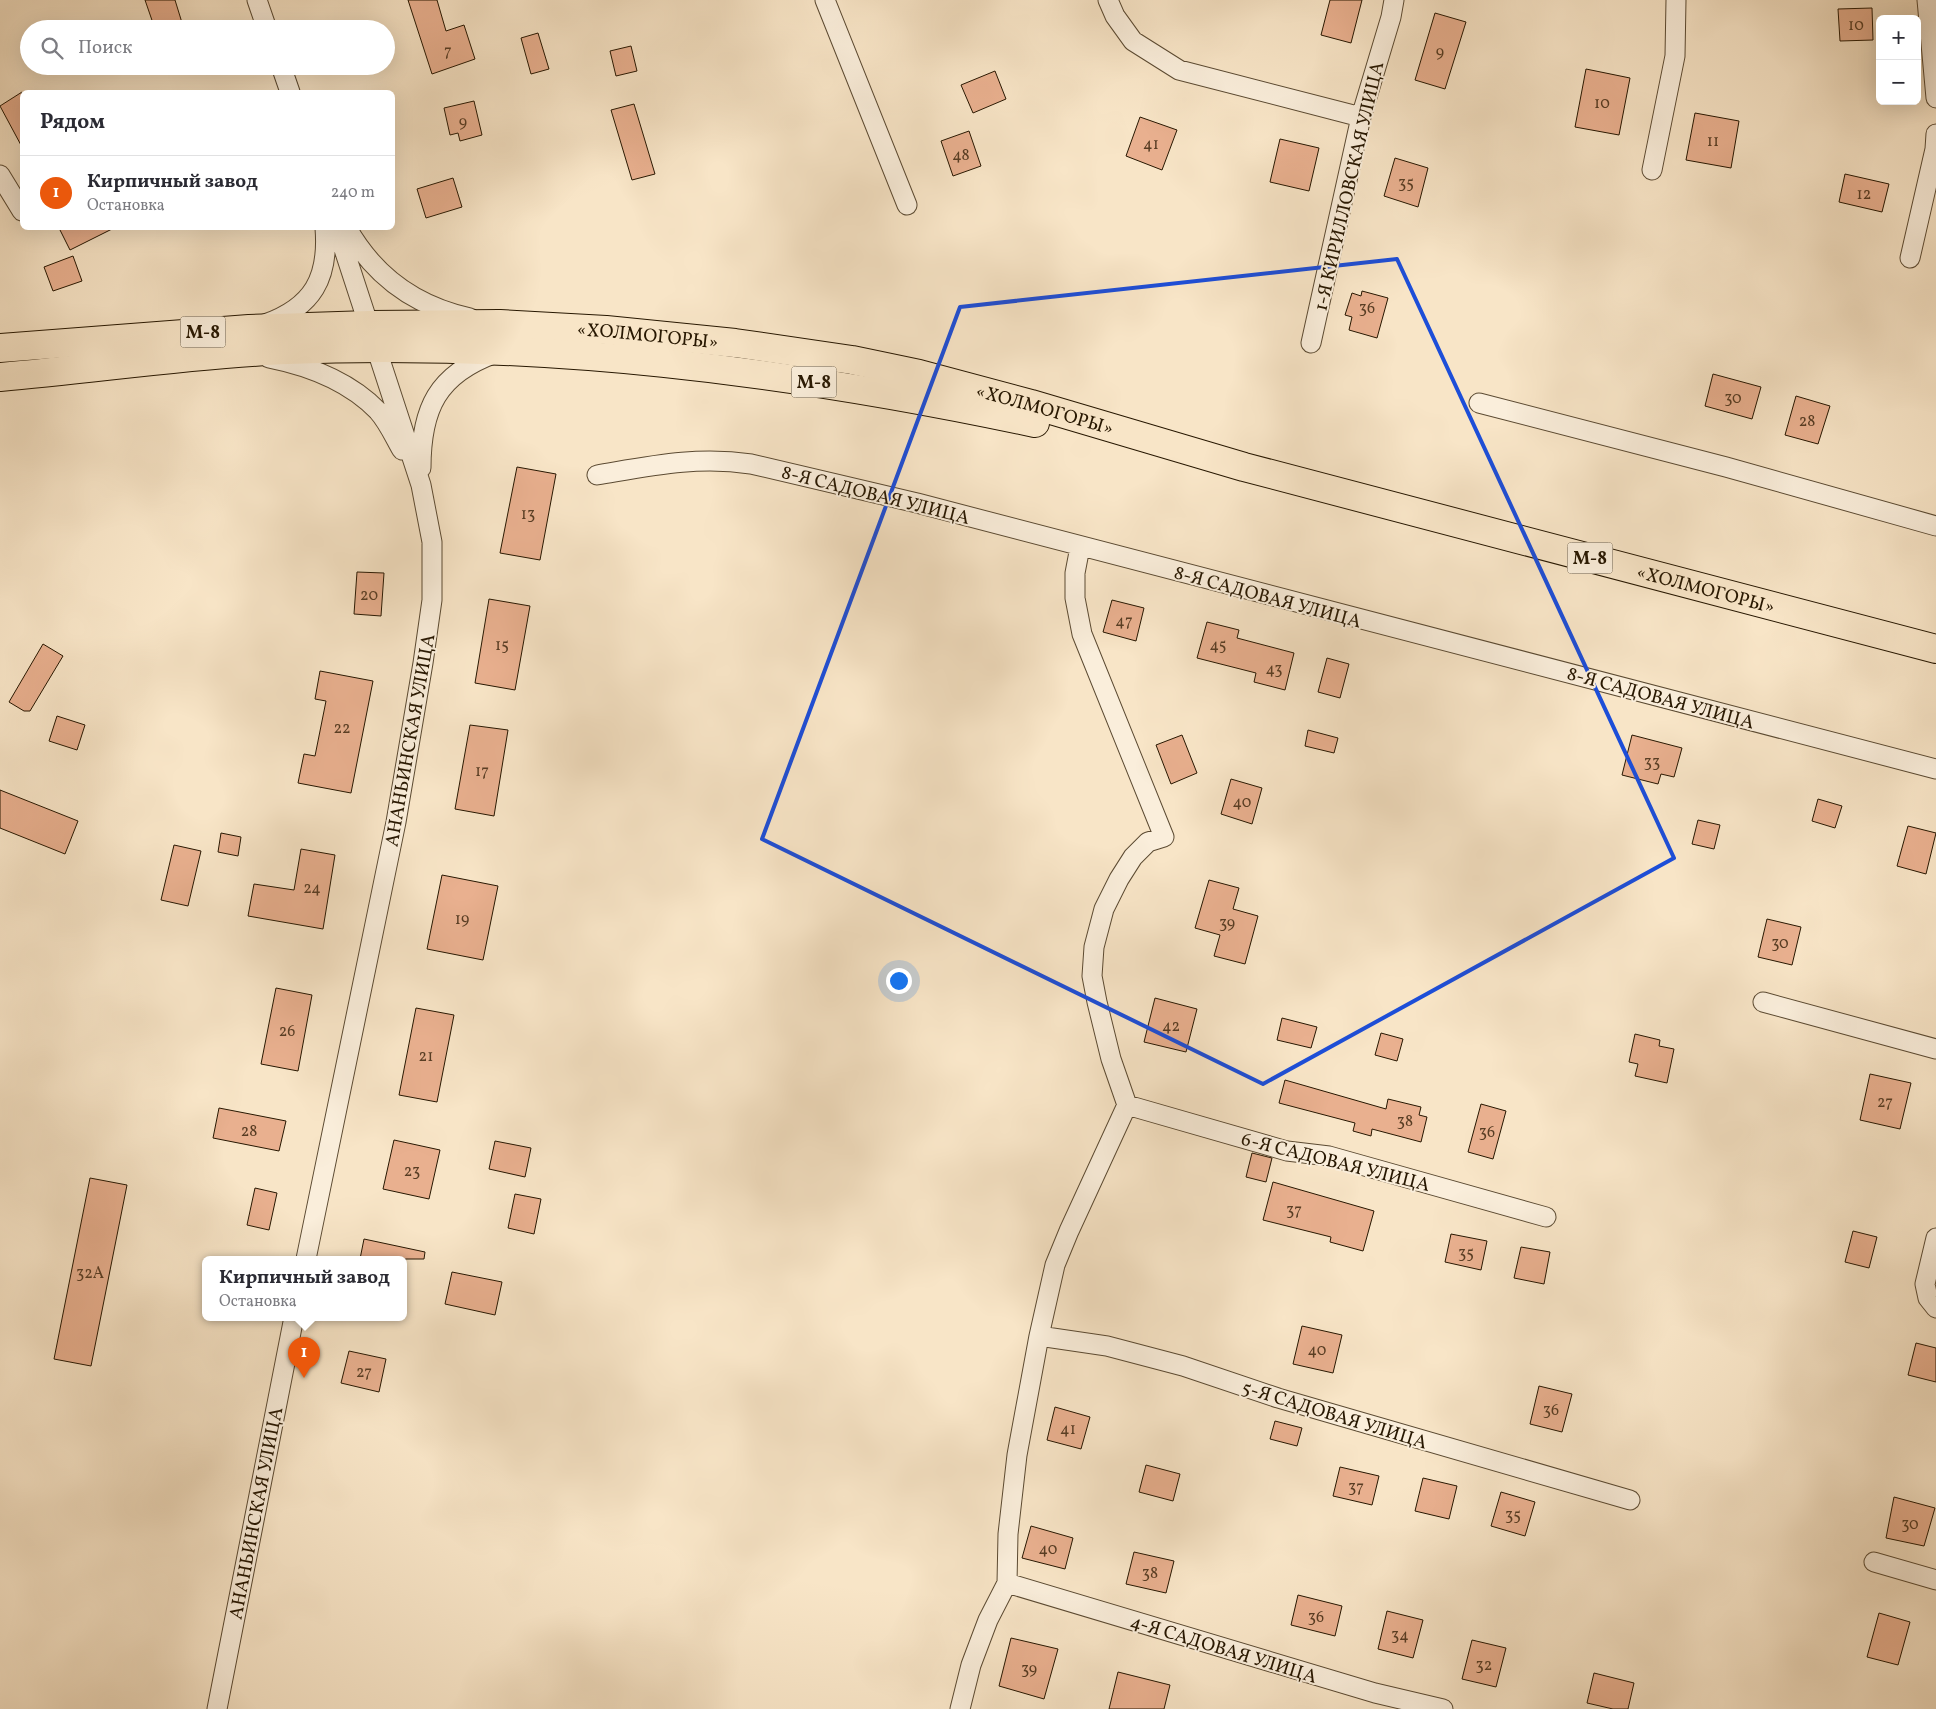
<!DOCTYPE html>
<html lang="ru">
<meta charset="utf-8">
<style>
:root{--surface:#fff;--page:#f7f7f7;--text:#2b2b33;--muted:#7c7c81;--line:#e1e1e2;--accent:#ea580c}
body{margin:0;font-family:Vollkorn,serif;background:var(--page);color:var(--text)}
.controls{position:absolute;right:15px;top:15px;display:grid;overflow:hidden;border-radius:8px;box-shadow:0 5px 20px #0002}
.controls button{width:45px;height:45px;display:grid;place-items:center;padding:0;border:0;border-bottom:1px solid var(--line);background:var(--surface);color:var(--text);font:25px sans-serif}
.you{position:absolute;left:898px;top:980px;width:18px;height:18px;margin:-12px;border:4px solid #fff;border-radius:50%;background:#1a73e8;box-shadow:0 0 0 8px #1a73e833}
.badge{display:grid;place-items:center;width:32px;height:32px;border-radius:50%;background:var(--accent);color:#fff;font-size:16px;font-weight:700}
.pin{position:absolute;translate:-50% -41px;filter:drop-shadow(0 1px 2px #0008)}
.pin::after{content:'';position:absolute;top:26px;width:18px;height:15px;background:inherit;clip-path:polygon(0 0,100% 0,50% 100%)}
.popup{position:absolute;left:202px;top:1256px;width:205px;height:65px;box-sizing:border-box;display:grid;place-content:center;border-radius:8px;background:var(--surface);filter:drop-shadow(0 1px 4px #0005);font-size:16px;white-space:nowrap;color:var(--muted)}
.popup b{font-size:19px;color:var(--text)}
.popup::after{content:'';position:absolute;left:50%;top:100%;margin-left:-10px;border:10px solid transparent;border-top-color:var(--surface)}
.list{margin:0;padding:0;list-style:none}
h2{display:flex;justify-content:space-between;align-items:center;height:65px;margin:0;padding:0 20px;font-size:21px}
h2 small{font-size:16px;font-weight:400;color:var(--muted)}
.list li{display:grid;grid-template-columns:32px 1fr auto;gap:15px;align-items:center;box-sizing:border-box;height:75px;padding:0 20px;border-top:1px solid var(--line)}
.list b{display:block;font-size:19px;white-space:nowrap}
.list p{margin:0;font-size:16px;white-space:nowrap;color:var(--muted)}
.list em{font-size:16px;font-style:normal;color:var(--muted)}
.icon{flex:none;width:28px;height:28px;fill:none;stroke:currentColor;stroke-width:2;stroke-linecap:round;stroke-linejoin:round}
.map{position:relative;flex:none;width:1936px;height:1709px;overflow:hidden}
.search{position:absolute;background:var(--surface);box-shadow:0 5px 20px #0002;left:20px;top:20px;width:375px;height:55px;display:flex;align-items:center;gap:12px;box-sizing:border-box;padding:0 18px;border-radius:28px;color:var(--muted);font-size:19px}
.panel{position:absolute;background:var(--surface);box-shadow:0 5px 20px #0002;left:20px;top:90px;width:375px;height:140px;border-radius:8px}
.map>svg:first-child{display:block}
.building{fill:#e9b08f;stroke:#271701}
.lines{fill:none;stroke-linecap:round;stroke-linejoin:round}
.minor-casing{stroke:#5b4a32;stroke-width:21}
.trunk-casing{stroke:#271701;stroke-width:30}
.minor{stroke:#faeedb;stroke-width:19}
.trunk{stroke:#f8e5c7;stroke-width:28}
.marked{fill:none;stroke:#1d4ed8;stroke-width:4;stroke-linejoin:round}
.labels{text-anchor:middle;stroke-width:4;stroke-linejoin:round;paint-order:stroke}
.number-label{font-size:16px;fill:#583d24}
.shield{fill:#faeedb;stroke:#665842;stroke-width:1}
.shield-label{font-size:18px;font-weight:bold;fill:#271701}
.street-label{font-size:19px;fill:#271701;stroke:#faeedb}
</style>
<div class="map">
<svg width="1936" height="1709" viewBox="0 0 1936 1709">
<rect width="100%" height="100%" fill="#f8e5c7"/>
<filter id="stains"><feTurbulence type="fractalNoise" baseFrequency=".004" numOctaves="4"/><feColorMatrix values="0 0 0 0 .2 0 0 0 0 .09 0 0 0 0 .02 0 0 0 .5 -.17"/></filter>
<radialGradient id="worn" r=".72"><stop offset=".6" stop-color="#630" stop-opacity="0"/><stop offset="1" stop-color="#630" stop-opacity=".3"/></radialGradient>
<path class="building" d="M 145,0 L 175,0 L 183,26 L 175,29 L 155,29 Z
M 408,0 L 437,0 L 446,31 L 464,25 L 475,59 L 432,74 Z
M 1330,0 L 1362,0 L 1351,43 L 1321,35 Z
M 1872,8 L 1873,40 L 1840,41 L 1838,9 Z
M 1435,13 L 1466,22 L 1445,89 L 1415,80 Z
M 538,33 L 549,69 L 531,74 L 521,38 Z
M 631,46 L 637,71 L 616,76 L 610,51 Z
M 1586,69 L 1630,78 L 1619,135 L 1575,127 Z
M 995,71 L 1006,99 L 973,113 L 961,85 Z
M 22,92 L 22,147 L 0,106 Z
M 474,101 L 482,135 L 460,141 L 458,133 L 450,135 L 444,108 Z
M 634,104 L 655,174 L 632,180 L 611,110 Z
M 1695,113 L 1739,121 L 1731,168 L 1686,160 Z
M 1140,117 L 1177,130 L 1162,170 L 1126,156 Z
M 969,131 L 981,166 L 953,176 L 941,141 Z
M 1280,139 L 1319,148 L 1309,191 L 1270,182 Z
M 1395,158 L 1428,168 L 1418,207 L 1384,196 Z
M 1845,174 L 1889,184 L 1882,212 L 1839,202 Z
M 453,178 L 462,207 L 426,218 L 417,189 Z
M 59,228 L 114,228 L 70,250 Z
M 73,256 L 82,281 L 53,291 L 44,267 Z
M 1362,291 L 1388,298 L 1377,338 L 1349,330 L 1352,317 L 1345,315 L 1352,293 L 1361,296 Z
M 1713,374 L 1761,387 L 1752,419 L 1705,406 Z
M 1796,396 L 1830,406 L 1818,444 L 1785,435 Z
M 517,467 L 556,474 L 540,560 L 500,553 Z
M 357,572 L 384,573 L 381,616 L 354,614 Z
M 489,599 L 530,606 L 515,690 L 475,683 Z
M 1112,600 L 1144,608 L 1136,641 L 1103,632 Z
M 1207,622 L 1239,630 L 1237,638 L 1294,653 L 1285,690 L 1254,682 L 1256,673 L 1197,658 Z
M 43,644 L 63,656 L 30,711 L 24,711 L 9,702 Z
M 1327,658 L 1349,664 L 1340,698 L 1318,692 Z
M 320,671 L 373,681 L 351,793 L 298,783 L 304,754 L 315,756 L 326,701 L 315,699 Z
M 57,716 L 85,725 L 77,750 L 49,741 Z
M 470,725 L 508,730 L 494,816 L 455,809 Z
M 1308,730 L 1338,738 L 1334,753 L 1305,746 Z
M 1182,735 L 1197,773 L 1171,784 L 1156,745 Z
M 1632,735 L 1682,748 L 1674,777 L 1661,774 L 1658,784 L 1622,775 Z
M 1231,779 L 1262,788 L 1252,824 L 1221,814 Z
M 0,790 L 78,821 L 65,854 L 0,828 Z
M 1818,799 L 1842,806 L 1835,828 L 1812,821 Z
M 1698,820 L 1720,825 L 1714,849 L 1692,844 Z
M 1908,826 L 1936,833 L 1926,874 L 1897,866 Z
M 221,833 L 241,837 L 238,856 L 218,852 Z
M 174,845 L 201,851 L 188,906 L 161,900 Z
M 301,849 L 335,855 L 323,929 L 248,916 L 254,884 L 294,890 Z
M 442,875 L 498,886 L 483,960 L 427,949 Z
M 1209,880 L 1239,888 L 1233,909 L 1258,916 L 1245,964 L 1214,956 L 1220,935 L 1195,928 Z
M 1767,919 L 1801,927 L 1792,965 L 1758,957 Z
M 276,988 L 312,995 L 298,1071 L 261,1064 Z
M 1155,998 L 1197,1009 L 1186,1052 L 1144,1042 Z
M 416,1008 L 454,1015 L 437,1102 L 399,1095 Z
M 1282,1018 L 1317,1027 L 1311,1048 L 1277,1040 Z
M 1381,1033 L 1403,1039 L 1397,1061 L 1375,1055 Z
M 1635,1034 L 1660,1040 L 1659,1046 L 1674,1049 L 1667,1083 L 1635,1076 L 1638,1064 L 1629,1062 Z
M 1870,1074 L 1911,1083 L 1900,1129 L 1860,1120 Z
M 1285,1080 L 1386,1109 L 1388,1099 L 1421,1107 L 1419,1115 L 1427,1117 L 1421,1142 L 1372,1129 L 1371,1136 L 1353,1131 L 1355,1123 L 1279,1103 Z
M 1481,1104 L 1506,1111 L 1493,1159 L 1468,1152 Z
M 219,1108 L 286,1121 L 279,1151 L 213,1138 Z
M 394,1140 L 440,1150 L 429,1199 L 383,1189 Z
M 495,1141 L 531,1148 L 525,1177 L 489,1169 Z
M 1252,1153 L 1272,1158 L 1266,1182 L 1246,1177 Z
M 90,1178 L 127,1185 L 91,1366 L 54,1359 Z
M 1273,1182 L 1374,1211 L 1363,1251 L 1330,1242 L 1331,1237 L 1263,1220 Z
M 255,1188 L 277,1193 L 269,1230 L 247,1225 Z
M 515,1194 L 541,1199 L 534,1234 L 508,1228 Z
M 1853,1231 L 1877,1237 L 1869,1268 L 1845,1262 Z
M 1451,1234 L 1487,1241 L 1481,1270 L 1445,1262 Z
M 364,1239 L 425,1252 L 424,1259 L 360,1259 Z
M 1521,1247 L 1550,1252 L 1544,1284 L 1514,1278 Z
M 452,1272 L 502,1282 L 495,1315 L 445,1304 Z
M 1302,1326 L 1342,1335 L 1333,1373 L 1293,1364 Z
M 1916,1343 L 1936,1348 L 1936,1382 L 1908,1375 Z
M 349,1351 L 386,1359 L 379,1392 L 341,1383 Z
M 1539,1386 L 1572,1394 L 1562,1432 L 1530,1424 Z
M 1055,1407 L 1090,1417 L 1081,1449 L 1047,1440 Z
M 1275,1421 L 1302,1428 L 1297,1446 L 1270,1439 Z
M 1146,1465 L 1180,1474 L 1173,1501 L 1139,1492 Z
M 1340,1467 L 1379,1476 L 1372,1505 L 1333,1496 Z
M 1423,1478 L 1457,1486 L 1449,1519 L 1415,1511 Z
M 1501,1492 L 1535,1502 L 1525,1536 L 1491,1526 Z
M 1894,1497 L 1935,1508 L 1924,1546 L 1886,1538 Z
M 1031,1526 L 1073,1538 L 1065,1569 L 1022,1558 Z
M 1134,1552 L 1174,1561 L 1166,1593 L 1126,1584 Z
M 1298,1595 L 1342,1606 L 1335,1636 L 1291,1625 Z
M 1387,1611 L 1423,1620 L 1413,1658 L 1378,1649 Z
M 1879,1613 L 1910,1622 L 1898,1665 L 1867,1657 Z
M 1011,1638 L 1058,1649 L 1044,1699 L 999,1686 Z
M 1472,1640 L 1506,1648 L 1496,1687 L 1462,1679 Z
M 1118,1672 L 1170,1685 L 1164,1709 L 1109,1709 Z
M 1594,1673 L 1634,1683 L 1628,1709 L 1613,1709 L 1587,1703 Z"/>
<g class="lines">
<g class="minor-casing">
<path id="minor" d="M 257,0 L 267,29
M 825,0 L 907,205
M 1108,0 L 1115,16 L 1133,41 L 1179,70 L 1361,117
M 1927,0 L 1936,98
M 281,66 L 290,92
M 1652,170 L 1675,56 L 1676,0
M 0,175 L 22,211
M 347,228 C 374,276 415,306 470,318
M 1910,258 L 1935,149 L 1936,134
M 265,324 C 313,307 329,278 325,228
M 1311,343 L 1361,117 L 1391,17 L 1394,0
M 269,358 C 309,366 349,381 378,411 C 388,422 395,438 402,450
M 1479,403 L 1726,467 L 1936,526
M 421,468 C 421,409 437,374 496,353
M 597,475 C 651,466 696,456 751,464 L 917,503 L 1936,769
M 1763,1002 L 1936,1049
M 1127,1105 L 1287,1151 L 1329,1156 L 1546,1217
M 1936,1238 L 1925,1284 L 1928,1298 L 1936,1308
M 306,1259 L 396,822 L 423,663 L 432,600 L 432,542 L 421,485 L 337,228
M 1039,1336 L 1107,1346 L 1183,1366 L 1278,1398 L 1630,1500
M 1874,1562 L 1936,1580
M 1007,1583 L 1375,1693 L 1443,1709
M 217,1709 L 294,1317
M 960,1709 L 971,1665 L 988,1620 L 1007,1583 L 1008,1534 L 1017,1455 L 1039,1336 L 1055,1265 L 1069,1231 L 1127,1105 L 1111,1059 L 1097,1002 L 1092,976 L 1094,947 L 1104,909 L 1119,879 L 1133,857 L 1148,842 L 1164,837 L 1082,634 L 1075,598 L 1075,573 L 1080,547"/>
</g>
<g class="trunk-casing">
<g id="trunk">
<path id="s1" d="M 0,348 L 249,329 L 369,325 L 500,324 L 606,330 L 735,343 L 852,360 L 919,374 L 1031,404 L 1244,467 L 1936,649"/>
<path d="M 0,377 C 95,369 191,354 287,350 C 541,340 786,370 1035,423"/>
</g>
</g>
<use href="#minor" class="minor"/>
<use href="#trunk" class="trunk"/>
</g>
<path class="marked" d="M 1397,259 L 1674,858 L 1263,1084 L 762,839 L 960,307 Z"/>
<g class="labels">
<g class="number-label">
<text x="1856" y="30">10</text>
<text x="448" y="56">7</text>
<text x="1440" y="57">9</text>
<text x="1602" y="108">10</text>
<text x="463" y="127">9</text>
<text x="1713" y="146">11</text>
<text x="1151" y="149">41</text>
<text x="961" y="160">48</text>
<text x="1406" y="188">35</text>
<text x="1864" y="199">12</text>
<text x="1367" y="313">36</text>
<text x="1733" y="403">30</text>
<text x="1807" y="426">28</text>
<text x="528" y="519">13</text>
<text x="369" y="600">20</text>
<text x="1124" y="626">47</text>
<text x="502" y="650">15</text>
<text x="1218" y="650">45</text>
<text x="1274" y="674">43</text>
<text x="342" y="733">22</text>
<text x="1652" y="767">33</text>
<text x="482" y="776">17</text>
<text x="1242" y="807">40</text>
<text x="312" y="893">24</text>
<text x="462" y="924">19</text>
<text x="1227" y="928">39</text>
<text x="1780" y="948">30</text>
<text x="1171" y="1031">42</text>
<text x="287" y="1036">26</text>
<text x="426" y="1061">21</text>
<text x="1885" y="1107">27</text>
<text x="1405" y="1126">38</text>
<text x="249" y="1136">28</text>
<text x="1487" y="1137">36</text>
<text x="412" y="1176">23</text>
<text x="1294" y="1215">37</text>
<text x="1466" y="1258">35</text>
<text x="90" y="1278">32А</text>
<text x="1317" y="1355">40</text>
<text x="364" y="1377">27</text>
<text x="1551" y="1415">36</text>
<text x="1068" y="1434">41</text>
<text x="1356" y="1492">37</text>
<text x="1513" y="1520">35</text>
<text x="1910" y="1529">30</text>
<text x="1048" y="1554">40</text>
<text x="1150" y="1578">38</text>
<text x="1316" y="1622">36</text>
<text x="1400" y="1640">34</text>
<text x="1484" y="1670">32</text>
<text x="1029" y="1674">39</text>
</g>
<g class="shield">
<rect x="180.5" y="316.5" width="45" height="31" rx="4"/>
<rect x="791.5" y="366.5" width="45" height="31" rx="4"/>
<rect x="1567.5" y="542.5" width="45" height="31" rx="4"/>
</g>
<g class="shield-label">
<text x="203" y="338">М-8</text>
<text x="814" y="388">М-8</text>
<text x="1590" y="564">М-8</text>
</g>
<g class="street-label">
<text transform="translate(1348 186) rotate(-77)" y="7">1-Я КИРИЛЛОВСКАЯ УЛИЦА</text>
<text dy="7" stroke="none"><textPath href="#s1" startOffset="649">«ХОЛМОГОРЫ»</textPath></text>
<text dy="7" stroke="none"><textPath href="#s1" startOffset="1054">«ХОЛМОГОРЫ»</textPath></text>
<text transform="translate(876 494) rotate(14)" y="7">8-Я САДОВАЯ УЛИЦА</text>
<text dy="7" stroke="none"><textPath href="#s1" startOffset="1739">«ХОЛМОГОРЫ»</textPath></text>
<text transform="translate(1268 596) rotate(15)" y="7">8-Я САДОВАЯ УЛИЦА</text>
<text transform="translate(1661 697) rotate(15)" y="7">8-Я САДОВАЯ УЛИЦА</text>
<text transform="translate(409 740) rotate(-80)" y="7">АНАНЬИНСКАЯ УЛИЦА</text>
<text transform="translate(1336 1161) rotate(14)" y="7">6-Я САДОВАЯ УЛИЦА</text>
<text transform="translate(1335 1414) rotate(17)" y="7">5-Я САДОВАЯ УЛИЦА</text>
<text transform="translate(255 1513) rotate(-79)" y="7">АНАНЬИНСКАЯ УЛИЦА</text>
<text transform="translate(1224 1648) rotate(17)" y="7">4-Я САДОВАЯ УЛИЦА</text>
</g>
</g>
<rect width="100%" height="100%" filter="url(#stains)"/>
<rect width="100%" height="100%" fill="url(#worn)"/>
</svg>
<div class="controls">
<button>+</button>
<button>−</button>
</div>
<div class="you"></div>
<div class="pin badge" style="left:304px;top:1378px">1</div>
<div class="popup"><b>Кирпичный завод</b>Остановка</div>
<div class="search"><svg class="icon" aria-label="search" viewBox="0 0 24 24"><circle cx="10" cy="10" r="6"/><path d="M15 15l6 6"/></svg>Поиск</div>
<section class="panel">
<h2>Рядом<small></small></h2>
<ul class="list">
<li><span class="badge">1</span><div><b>Кирпичный завод</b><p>Остановка</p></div><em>240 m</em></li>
</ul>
</section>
</div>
